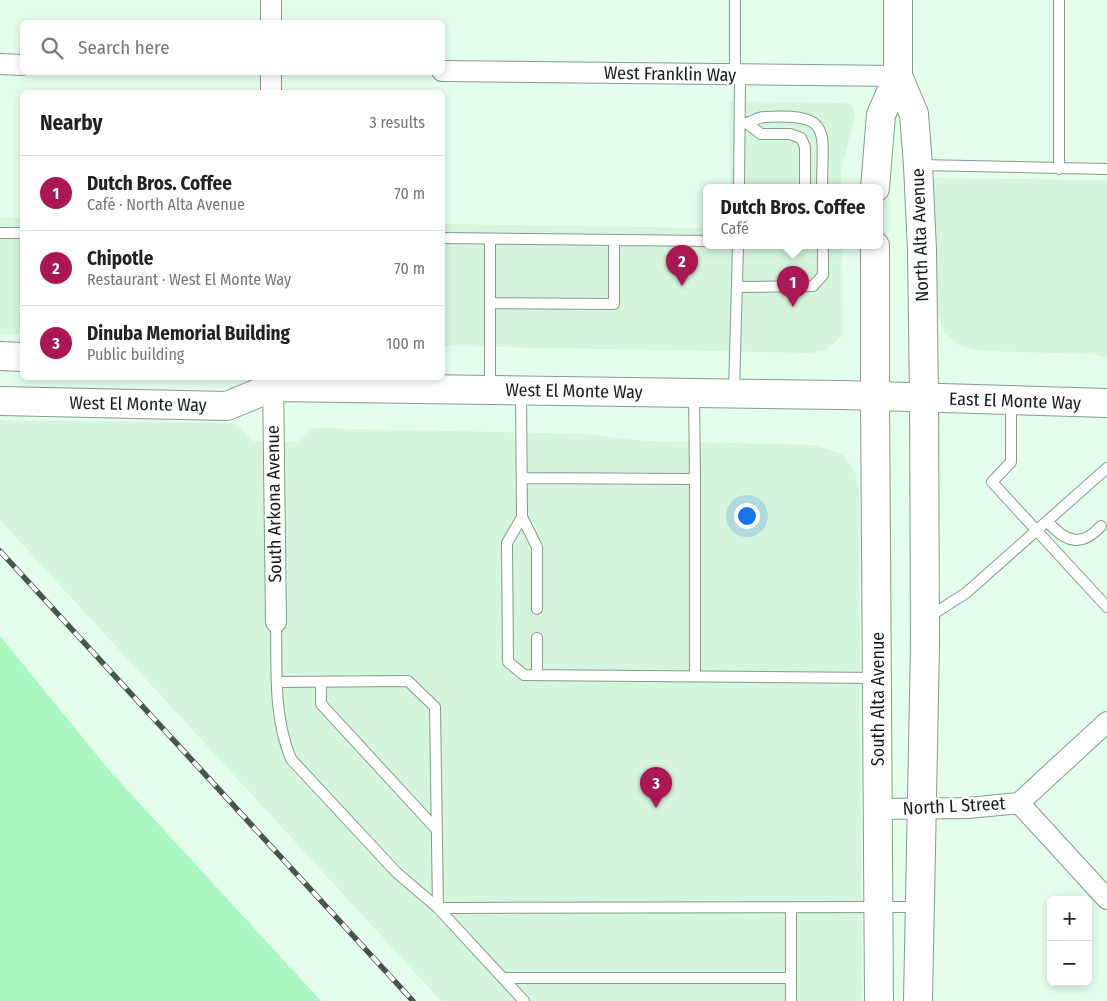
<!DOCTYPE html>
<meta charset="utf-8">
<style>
:root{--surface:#fff;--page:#f2f2f2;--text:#222;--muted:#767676;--line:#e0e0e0;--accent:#a91853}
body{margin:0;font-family:"Fira Sans Condensed",sans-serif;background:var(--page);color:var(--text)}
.controls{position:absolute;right:15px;bottom:15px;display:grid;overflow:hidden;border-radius:8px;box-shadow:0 2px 8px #0003}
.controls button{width:45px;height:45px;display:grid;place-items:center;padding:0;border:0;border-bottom:1px solid var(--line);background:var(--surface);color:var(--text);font:25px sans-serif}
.you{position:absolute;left:746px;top:515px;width:18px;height:18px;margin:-12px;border:4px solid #fff;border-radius:50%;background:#1a73e8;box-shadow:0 0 0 8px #1a73e833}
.badge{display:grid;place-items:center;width:32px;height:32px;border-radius:50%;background:var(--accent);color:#fff;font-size:16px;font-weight:700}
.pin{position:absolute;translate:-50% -41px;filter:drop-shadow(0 1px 2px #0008)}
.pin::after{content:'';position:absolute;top:26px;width:18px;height:15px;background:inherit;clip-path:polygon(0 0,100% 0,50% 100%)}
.popup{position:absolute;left:703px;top:184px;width:180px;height:65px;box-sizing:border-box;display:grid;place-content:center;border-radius:8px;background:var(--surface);filter:drop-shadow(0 1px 4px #0005);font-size:16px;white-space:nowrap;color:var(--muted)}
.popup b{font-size:19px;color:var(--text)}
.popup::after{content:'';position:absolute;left:50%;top:100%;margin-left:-10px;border:10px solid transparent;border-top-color:var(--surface)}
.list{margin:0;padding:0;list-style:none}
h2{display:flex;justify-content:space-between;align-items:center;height:65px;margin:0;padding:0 20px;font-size:21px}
h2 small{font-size:16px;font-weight:400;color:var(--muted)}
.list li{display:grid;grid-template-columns:32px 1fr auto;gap:15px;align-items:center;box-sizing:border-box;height:75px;padding:0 20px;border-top:1px solid var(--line)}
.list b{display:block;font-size:19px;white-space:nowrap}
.list p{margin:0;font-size:16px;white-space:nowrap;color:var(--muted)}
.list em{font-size:16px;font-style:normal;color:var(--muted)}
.icon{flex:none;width:28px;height:28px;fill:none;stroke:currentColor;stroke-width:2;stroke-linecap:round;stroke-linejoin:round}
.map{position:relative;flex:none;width:1107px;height:1001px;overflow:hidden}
.search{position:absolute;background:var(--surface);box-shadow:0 2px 8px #0003;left:20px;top:20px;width:425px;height:55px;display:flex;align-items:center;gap:12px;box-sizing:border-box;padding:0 18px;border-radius:8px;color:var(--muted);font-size:19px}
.panel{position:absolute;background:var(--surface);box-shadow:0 2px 8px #0003;left:20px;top:90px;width:425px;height:290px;border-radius:8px}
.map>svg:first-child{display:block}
.built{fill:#d5f5dd}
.green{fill:#aaf7c2}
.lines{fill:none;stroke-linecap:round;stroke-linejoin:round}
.service-casing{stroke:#859c8b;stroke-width:12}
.minor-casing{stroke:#859c8b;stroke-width:22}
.secondary-casing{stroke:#859c8b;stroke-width:30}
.primary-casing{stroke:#859c8b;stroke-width:30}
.service{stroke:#fff;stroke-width:10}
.minor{stroke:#fff;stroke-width:20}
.secondary{stroke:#fff;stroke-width:28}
.primary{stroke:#fff;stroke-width:28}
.rail-casing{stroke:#48554c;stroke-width:5.5}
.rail{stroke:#fff;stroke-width:4;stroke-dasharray:11;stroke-linecap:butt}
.labels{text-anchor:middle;stroke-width:4.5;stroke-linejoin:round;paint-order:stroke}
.street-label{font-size:18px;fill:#161f19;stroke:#fff}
</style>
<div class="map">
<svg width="1107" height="1001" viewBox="0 0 1107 1001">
<rect width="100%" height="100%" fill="#e5feec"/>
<path class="built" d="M 729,101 L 846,103 L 852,106 L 855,116 L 841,169 L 841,188 L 730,188 Z
M 931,178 L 1107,180 L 1107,358 L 1092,354 L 981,351 L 960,346 L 944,333 L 938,313 L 937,250 Z
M 0,218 L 22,218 L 22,334 L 0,334 Z
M 442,224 L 707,228 L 707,246 L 842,246 L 843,335 L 826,350 L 810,353 L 443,346 Z
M 0,420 L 234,423 L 253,441 L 297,442 L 311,428 L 586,434 L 645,441 L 816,445 L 842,454 L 854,469 L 859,487 L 862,1001 L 441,1001 L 0,520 Z"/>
<path class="green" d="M 0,636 L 110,771 L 321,1001 L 0,1001 Z"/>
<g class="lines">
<g class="service-casing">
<path id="service" d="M 1059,0 L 1059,169
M 735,75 L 735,0
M 740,124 C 750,124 756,117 765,117 C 834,113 822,131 822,188
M 748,124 L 761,134 L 790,134 L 801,138 L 805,147 L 805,188
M 919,165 L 1107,169
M 739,188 L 740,75
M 0,233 L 22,233
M 442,238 L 707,241
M 490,239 L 490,390
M 738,287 L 813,286 L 823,275 L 823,246
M 490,303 L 614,304 L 614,241
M 521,392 L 522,517 L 507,543 L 508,662 L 524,675 L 877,678
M 734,392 L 738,246
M 694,395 L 695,479
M 1011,402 L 1011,462 L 992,482 L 1107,607
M 522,478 L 695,479 L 695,676
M 522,517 L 537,547 L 537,609
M 1048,522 C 1066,543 1082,547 1101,526
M 927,618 L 966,593 L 1107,468
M 276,622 C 277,668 273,716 291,759 L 396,872 L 438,908 L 918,907
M 537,675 L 537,638
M 277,682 L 408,681 L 435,707 L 438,908 L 524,1001
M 321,682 L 321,704 L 437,830
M 503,978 L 791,978
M 791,1001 L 791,908"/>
</g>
<g class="minor-casing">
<path id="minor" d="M 271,22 L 271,0
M 0,64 L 22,65
M 442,71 L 898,76
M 271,72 L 271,92
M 273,378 L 276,622
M 1019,803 L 1107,722
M 879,809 L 968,808 L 1019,803 L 1107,899"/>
</g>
<g class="secondary-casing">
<path id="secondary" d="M 898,0 L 898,76 L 914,114 L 918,165 L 922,250 L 924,398
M 875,188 L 881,115 L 898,76
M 875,396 L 875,246"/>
</g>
<g class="primary-casing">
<path id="primary" d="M 0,356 L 22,357
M 875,396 L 879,1001
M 0,401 L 227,406 L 273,387 L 840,395 L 1107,403
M 918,1001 L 925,645 L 924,398"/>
</g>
<use href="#service" class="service"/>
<use href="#minor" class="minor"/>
<use href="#secondary" class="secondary"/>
<use href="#primary" class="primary"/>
<g class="rail-casing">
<path id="rail" d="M 0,551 L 413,1001"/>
</g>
<use href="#rail" class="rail"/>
</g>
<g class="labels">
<g class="street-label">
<text transform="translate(670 74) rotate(1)" y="6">West Franklin Way</text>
<text transform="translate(920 235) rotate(-92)" y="6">North Alta Avenue</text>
<text transform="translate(574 391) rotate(1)" y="6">West El Monte Way</text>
<text transform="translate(1015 401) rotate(2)" y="6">East El Monte Way</text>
<text transform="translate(138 404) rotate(1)" y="6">West El Monte Way</text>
<text transform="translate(274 504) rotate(-91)" y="6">South Arkona Avenue</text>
<text transform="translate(878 699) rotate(-90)" y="6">South Alta Avenue</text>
<text transform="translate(954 806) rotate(-3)" y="6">North L Street</text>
</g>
</g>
</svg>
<div class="controls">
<button>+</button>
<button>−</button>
</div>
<div class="you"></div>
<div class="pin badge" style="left:793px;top:307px">1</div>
<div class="popup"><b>Dutch Bros. Coffee</b>Café</div>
<div class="pin badge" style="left:682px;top:286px">2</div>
<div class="pin badge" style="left:656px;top:808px">3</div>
<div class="search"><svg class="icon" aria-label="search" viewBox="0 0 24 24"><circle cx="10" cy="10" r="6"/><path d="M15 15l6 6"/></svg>Search here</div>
<section class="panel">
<h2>Nearby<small>3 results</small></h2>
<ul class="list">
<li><span class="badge">1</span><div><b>Dutch Bros. Coffee</b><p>Café · North Alta Avenue</p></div><em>70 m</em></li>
<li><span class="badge">2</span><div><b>Chipotle</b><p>Restaurant · West El Monte Way</p></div><em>70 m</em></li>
<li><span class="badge">3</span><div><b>Dinuba Memorial Building</b><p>Public building</p></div><em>100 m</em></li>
</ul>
</section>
</div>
